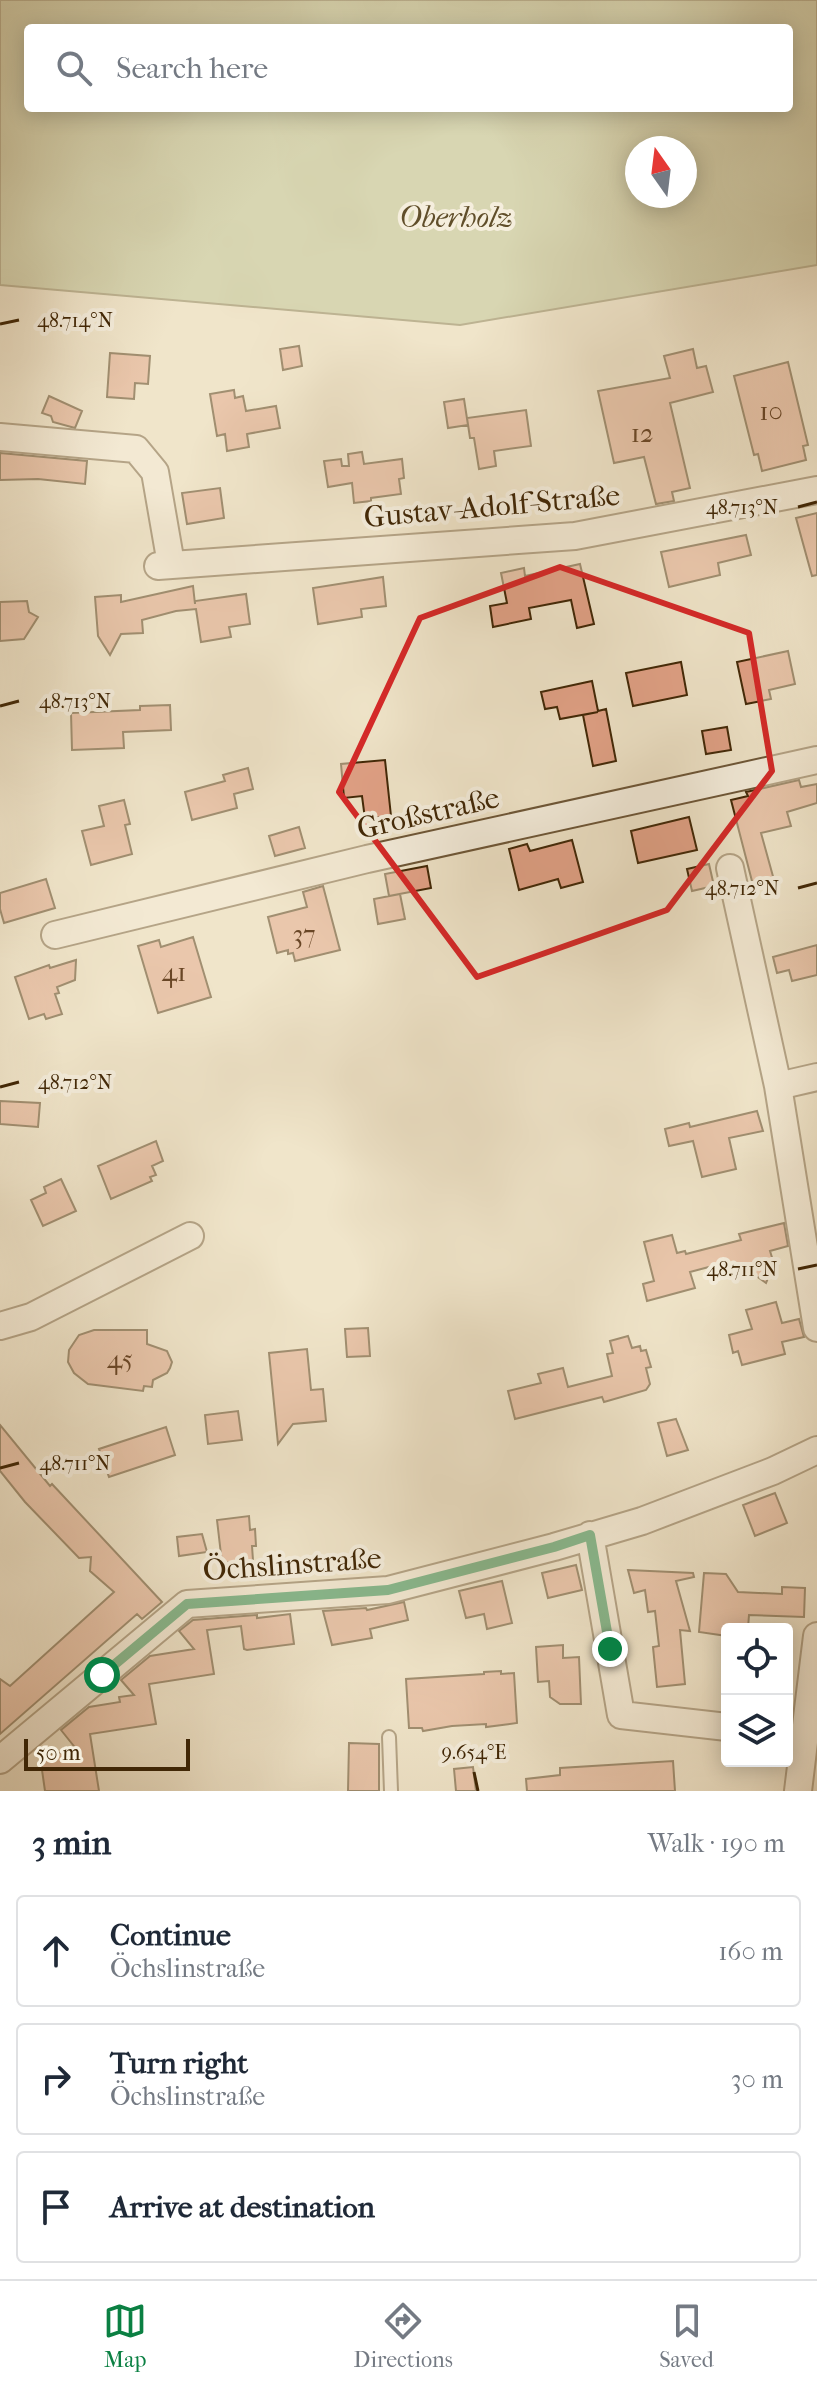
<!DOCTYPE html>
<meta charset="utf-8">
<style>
:root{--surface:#fff;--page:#f2f2f3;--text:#1f2937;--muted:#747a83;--line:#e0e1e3;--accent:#0b8043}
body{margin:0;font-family:"IM FELL French Canon",serif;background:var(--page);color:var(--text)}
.controls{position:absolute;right:24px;bottom:24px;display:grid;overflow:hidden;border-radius:8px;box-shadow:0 4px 20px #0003}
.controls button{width:72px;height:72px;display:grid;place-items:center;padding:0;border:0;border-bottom:2px solid var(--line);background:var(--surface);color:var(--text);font:40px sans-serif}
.compass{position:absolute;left:625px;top:136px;width:72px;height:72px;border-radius:50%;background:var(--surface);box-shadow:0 4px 20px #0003;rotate:346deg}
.scale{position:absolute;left:24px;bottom:20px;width:166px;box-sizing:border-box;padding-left:8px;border:4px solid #412706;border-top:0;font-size:22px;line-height:28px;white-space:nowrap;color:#412706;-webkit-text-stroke:6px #f5eedd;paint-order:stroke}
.stop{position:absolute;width:24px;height:24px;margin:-18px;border:6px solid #0b8043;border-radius:50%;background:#fff}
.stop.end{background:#0b8043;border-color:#fff;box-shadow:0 2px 8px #0008}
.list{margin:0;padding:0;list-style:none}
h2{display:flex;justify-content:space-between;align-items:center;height:104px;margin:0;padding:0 32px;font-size:34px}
h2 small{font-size:26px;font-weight:400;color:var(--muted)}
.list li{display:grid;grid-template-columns:52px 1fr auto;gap:24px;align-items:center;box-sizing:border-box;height:112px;margin:0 16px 16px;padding:0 16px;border:2px solid var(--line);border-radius:8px}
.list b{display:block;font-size:30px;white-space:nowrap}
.list p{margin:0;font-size:26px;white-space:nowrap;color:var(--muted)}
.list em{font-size:26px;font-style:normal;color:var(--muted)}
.icon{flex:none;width:44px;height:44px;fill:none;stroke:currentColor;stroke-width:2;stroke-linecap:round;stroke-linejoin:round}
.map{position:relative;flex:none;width:817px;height:1791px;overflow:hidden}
.search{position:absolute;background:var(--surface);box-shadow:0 4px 20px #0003;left:24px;right:24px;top:24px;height:88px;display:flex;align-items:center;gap:20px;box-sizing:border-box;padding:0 28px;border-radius:8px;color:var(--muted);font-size:30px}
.sheet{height:488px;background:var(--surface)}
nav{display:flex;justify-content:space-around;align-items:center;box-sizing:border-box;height:112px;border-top:2px solid var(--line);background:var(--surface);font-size:22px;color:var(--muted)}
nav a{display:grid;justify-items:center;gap:4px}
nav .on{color:var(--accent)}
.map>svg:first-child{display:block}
.green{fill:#bbc496;stroke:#7e764e;stroke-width:2;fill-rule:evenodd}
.building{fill:#e2a287;stroke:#412706;stroke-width:2}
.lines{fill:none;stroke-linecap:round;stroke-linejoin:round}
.lane-casing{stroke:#6d5637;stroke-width:16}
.street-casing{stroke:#6d5637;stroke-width:30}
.lane{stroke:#f5eedd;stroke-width:12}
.street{stroke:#f5eedd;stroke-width:26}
.route{stroke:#0b8043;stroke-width:10}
.marked{fill:none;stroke:#d62828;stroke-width:6;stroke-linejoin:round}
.ticks{fill:none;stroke:#412706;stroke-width:3}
.labels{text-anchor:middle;stroke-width:8;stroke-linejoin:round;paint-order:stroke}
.number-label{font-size:26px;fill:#694626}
.park-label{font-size:30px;font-style:italic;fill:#604e2a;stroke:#f5eedd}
.street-label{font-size:30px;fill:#412706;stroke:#f5eedd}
.ticks-label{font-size:20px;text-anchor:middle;fill:#412706;stroke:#f5eedd;stroke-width:8;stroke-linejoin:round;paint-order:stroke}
</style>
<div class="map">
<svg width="817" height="1791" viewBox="0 0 817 1791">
<rect width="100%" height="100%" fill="#f0e5ca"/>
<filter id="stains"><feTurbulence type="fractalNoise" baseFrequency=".0025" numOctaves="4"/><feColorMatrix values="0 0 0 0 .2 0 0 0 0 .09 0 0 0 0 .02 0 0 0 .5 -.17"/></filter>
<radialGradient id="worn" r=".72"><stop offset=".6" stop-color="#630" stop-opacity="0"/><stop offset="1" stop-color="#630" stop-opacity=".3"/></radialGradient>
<path class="green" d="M 0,0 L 817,0 L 817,265 L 460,325 L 0,285 ZM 28,28 L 789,28 L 789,108 L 28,108 ZM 637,148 L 685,148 L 685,196 L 637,196 Z"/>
<path class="building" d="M 299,346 L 302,366 L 283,370 L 280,349 Z
M 693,349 L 697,368 L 706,366 L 713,392 L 670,403 L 690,488 L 672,492 L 674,501 L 656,504 L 644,457 L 614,463 L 598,391 L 670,378 L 664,356 Z
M 110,353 L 150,356 L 148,384 L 135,383 L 134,399 L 107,397 Z
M 788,362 L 808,445 L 803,446 L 806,460 L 762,471 L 758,454 L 754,455 L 734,376 Z
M 234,390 L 235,398 L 243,396 L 246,411 L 276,406 L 280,428 L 247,434 L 249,447 L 227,451 L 225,434 L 217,436 L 210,394 Z
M 49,396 L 82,411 L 75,428 L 53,422 L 51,416 L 42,413 Z
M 464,399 L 468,425 L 448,428 L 444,402 Z
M 526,410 L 531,446 L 494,451 L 496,466 L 479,469 L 474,438 L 470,438 L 467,418 Z
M 362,452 L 364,464 L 402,459 L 404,478 L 399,479 L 401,494 L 371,498 L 371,501 L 354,503 L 352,483 L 328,487 L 324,461 L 341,459 L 342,466 L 349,466 L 348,454 Z
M 0,453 L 87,461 L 85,484 L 38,479 L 0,480 Z
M 220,488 L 224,518 L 187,524 L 182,493 Z
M 817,513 L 817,575 L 812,576 L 796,518 Z
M 746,535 L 751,555 L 718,563 L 720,575 L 669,587 L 661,552 Z
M 580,564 L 594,624 L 577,628 L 571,600 L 529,608 L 531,619 L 493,627 L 490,606 L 507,603 L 501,573 L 524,568 L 525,576 Z
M 383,577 L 386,606 L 361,609 L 362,617 L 318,624 L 313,588 Z
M 193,586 L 195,604 L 195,601 L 246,594 L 250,624 L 229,627 L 231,637 L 201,642 L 196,609 L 176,611 L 142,620 L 143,633 L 121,634 L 110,655 L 98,636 L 95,597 L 121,595 L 121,602 Z
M 27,601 L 29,612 L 38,617 L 24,639 L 0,641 L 0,602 Z
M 788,651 L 795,684 L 769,690 L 771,699 L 746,704 L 737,662 Z
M 681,662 L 687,695 L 633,706 L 626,673 Z
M 592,681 L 598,711 L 606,709 L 616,761 L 593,766 L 583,715 L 598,712 L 560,719 L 557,707 L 545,709 L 541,692 Z
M 170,705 L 171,730 L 123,732 L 124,748 L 72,750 L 71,713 L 140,710 L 140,706 Z
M 727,727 L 731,750 L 706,754 L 702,731 Z
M 385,760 L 391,816 L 365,819 L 362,796 L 344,798 L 341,764 Z
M 248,768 L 253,789 L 234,794 L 237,808 L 192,820 L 185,792 L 225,781 L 223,775 Z
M 799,780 L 801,787 L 817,784 L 817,803 L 787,812 L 791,826 L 761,833 L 774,880 L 753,885 L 731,800 L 748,796 L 746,792 Z
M 124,800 L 130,824 L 125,825 L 132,854 L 91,865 L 82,831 L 104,826 L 99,806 Z
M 689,817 L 697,850 L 638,863 L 631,831 Z
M 299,827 L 305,848 L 275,856 L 269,836 Z
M 572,840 L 583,882 L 561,888 L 558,879 L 519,890 L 509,849 L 527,844 L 530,851 Z
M 709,864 L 714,886 L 692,891 L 687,869 Z
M 427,866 L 431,888 L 389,896 L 385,874 Z
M 46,879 L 55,908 L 4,923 L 0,909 L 0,893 Z
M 323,886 L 340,950 L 295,961 L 293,953 L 288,954 L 288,950 L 277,953 L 268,917 L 307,907 L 303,892 Z
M 400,894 L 405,919 L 378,924 L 374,899 Z
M 193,937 L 211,997 L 158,1013 L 138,946 L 159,940 L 161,947 Z
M 817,945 L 817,975 L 792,981 L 789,970 L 777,973 L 773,957 Z
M 76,960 L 75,980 L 57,987 L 59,993 L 55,994 L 62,1014 L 46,1019 L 44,1014 L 29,1019 L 15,977 L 49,965 L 50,968 Z
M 0,1101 L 40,1103 L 38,1127 L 0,1124 Z
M 757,1111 L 763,1131 L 729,1138 L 736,1169 L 702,1177 L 693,1141 L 669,1146 L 665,1129 L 689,1123 L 690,1127 Z
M 156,1141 L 163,1161 L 152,1166 L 156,1175 L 150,1177 L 152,1181 L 111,1199 L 98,1166 Z
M 61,1179 L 76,1211 L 43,1226 L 31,1200 L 46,1193 L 44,1187 Z
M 784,1223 L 788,1246 L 770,1251 L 774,1264 L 766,1283 L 748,1270 L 728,1275 L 724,1263 L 690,1272 L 695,1288 L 647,1301 L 643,1284 L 654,1281 L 644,1242 L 672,1235 L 677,1253 L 685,1251 L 686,1254 L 741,1240 L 739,1234 Z
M 776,1302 L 782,1323 L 799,1319 L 804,1337 L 782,1342 L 785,1354 L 742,1365 L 738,1351 L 733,1353 L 729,1335 L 752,1329 L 746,1310 Z
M 368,1328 L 370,1356 L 347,1357 L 345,1329 Z
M 94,1330 L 147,1330 L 147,1344 L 167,1351 L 172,1362 L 170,1368 L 167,1373 L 153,1380 L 152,1387 L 144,1386 L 143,1391 L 88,1384 L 74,1373 L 68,1362 L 69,1350 L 79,1335 Z
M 628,1336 L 632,1348 L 640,1346 L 641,1351 L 646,1350 L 651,1367 L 646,1368 L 650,1384 L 646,1390 L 604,1402 L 602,1397 L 515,1419 L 508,1391 L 541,1383 L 538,1374 L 563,1368 L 568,1387 L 612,1376 L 607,1354 L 613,1353 L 610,1341 Z
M 307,1349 L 311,1390 L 323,1389 L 326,1421 L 293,1424 L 278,1444 L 269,1353 Z
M 238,1411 L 242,1440 L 208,1444 L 205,1415 Z
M 676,1419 L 688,1450 L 667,1456 L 658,1423 Z
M 0,1425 L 50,1486 L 52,1484 L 162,1602 L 142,1619 L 137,1614 L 0,1734 L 0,1679 L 10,1686 L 114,1592 L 90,1571 L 91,1557 L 79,1558 L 25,1502 L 0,1471 Z
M 166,1427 L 175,1455 L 109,1477 L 99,1449 Z
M 775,1493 L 787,1523 L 755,1536 L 743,1505 Z
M 249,1516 L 250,1530 L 255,1529 L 256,1546 L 252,1546 L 253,1560 L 222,1563 L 217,1520 Z
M 202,1534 L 207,1552 L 179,1556 L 177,1537 Z
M 576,1565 L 582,1590 L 548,1598 L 542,1573 Z
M 628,1570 L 693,1573 L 694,1577 L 676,1581 L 690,1631 L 680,1630 L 685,1684 L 657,1687 L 653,1647 L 659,1646 L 655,1611 L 648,1612 L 645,1590 L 634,1593 Z
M 704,1573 L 726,1574 L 738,1592 L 782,1594 L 782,1587 L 805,1588 L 804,1617 L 749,1615 L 748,1628 L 727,1629 L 727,1636 L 699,1632 Z
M 502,1581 L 512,1623 L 487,1629 L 484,1614 L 466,1618 L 459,1591 Z
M 404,1602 L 408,1620 L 370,1629 L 372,1638 L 332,1645 L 323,1611 L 366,1608 L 367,1610 Z
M 290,1614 L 294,1644 L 247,1650 L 244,1649 L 241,1626 L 207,1630 L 214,1674 L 149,1684 L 156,1724 L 90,1734 L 99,1791 L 45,1791 L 40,1756 L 77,1750 L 61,1730 L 89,1707 L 120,1702 L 119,1697 L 134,1695 L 121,1680 L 150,1656 L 194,1649 L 179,1631 L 193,1620 L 257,1615 L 257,1618 Z
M 563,1645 L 563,1658 L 579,1657 L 581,1704 L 560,1704 L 550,1697 L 549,1681 L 538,1682 L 536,1647 Z
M 501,1671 L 501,1674 L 514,1673 L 517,1723 L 486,1727 L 486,1724 L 452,1726 L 423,1731 L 422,1728 L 409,1728 L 406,1679 L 484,1674 L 484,1672 Z
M 349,1743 L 379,1744 L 379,1791 L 348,1791 Z
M 673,1761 L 675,1791 L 527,1791 L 526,1779 L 560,1775 L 560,1768 Z
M 473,1767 L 476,1791 L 456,1791 L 454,1769 Z"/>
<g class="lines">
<g class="lane-casing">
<path id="lane" d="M 389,1737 L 391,1791"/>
</g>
<g class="street-casing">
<path id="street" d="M 0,437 L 136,449 L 155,472 L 171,564
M 158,566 L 575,536 L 817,490
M 730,868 L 778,1086
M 55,935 L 367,859 L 817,760
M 817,1077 L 778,1086 L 817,1328
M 0,1326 L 31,1317 L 190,1236
M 590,1535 L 621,1715 L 727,1727
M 0,1760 L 187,1604 L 388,1590 L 554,1547 L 642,1521 L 773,1471 L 817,1450
M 798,1791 L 817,1636"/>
</g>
<use href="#lane" class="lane"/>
<use href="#street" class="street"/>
</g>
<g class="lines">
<path class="route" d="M 102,1675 L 187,1604 L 388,1590 L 554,1547 L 590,1535 L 610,1649"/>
</g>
<path d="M0 0H817V1791H0ZM 560,567 L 749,633 L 772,771 L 667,910 L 477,977 L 339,792 L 420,618 Z" fill="#f0e5ca" fill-opacity=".55" fill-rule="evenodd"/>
<path class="marked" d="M 560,567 L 749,633 L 772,771 L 667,910 L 477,977 L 339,792 L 420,618 Z"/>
<path class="ticks" d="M 0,324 L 19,320M 798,507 L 817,502M 0,706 L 19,701M 798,888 L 817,883M 0,1087 L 19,1082M 798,1269 L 817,1265M 0,1468 L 19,1463M 474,1772 L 478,1791"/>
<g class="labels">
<g class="number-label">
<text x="771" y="420">10</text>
<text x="642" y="442">12</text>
<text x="304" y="943">37</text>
<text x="174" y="981">41</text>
<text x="120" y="1368">45</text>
</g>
<g class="park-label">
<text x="456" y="227">Oberholz</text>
</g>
<g class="street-label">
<text transform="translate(492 506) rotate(-5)" y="10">Gustav-Adolf-Straße</text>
<text transform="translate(428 813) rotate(-13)" y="10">Großstraße</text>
<text transform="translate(292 1564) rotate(-4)" y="10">Öchslinstraße</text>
</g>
</g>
<g class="ticks-label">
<text x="75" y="327">48.714°N</text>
<text x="742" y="514">48.713°N</text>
<text x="75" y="708">48.713°N</text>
<text x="742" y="895">48.712°N</text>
<text x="75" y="1089">48.712°N</text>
<text x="742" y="1276">48.711°N</text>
<text x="75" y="1470">48.711°N</text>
<text x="474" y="1759">9.654°E</text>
</g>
<rect width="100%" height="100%" filter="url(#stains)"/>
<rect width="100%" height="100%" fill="url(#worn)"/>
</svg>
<div class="controls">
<button><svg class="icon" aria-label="locate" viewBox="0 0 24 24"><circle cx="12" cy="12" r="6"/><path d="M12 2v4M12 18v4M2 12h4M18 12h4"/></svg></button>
<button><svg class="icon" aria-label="layers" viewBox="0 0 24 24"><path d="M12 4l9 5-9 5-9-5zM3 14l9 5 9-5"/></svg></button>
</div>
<svg class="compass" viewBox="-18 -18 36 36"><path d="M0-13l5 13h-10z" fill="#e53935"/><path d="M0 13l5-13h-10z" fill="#747a83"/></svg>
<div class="scale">50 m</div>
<div class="stop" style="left:102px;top:1675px"></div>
<div class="stop end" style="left:610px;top:1649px"></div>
<div class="search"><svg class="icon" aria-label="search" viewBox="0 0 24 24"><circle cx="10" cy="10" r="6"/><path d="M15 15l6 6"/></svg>Search here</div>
</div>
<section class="sheet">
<h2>3 min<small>Walk · 190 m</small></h2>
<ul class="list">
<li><svg class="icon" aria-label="ahead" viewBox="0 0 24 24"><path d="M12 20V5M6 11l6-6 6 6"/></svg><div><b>Continue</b><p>Öchslinstraße</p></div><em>160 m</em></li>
<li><svg class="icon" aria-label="right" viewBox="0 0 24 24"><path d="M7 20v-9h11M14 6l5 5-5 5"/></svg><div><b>Turn right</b><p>Öchslinstraße</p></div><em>30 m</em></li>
<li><svg class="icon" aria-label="arrive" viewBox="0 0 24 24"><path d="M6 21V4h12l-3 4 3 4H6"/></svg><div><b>Arrive at destination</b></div></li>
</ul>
</section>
<nav>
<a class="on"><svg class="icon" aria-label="map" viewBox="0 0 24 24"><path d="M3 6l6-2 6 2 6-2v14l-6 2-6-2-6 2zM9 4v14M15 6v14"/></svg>Map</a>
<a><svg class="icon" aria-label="directions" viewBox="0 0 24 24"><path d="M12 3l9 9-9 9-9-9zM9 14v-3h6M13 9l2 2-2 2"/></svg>Directions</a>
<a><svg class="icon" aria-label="saved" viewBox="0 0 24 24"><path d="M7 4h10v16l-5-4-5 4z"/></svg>Saved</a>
</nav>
